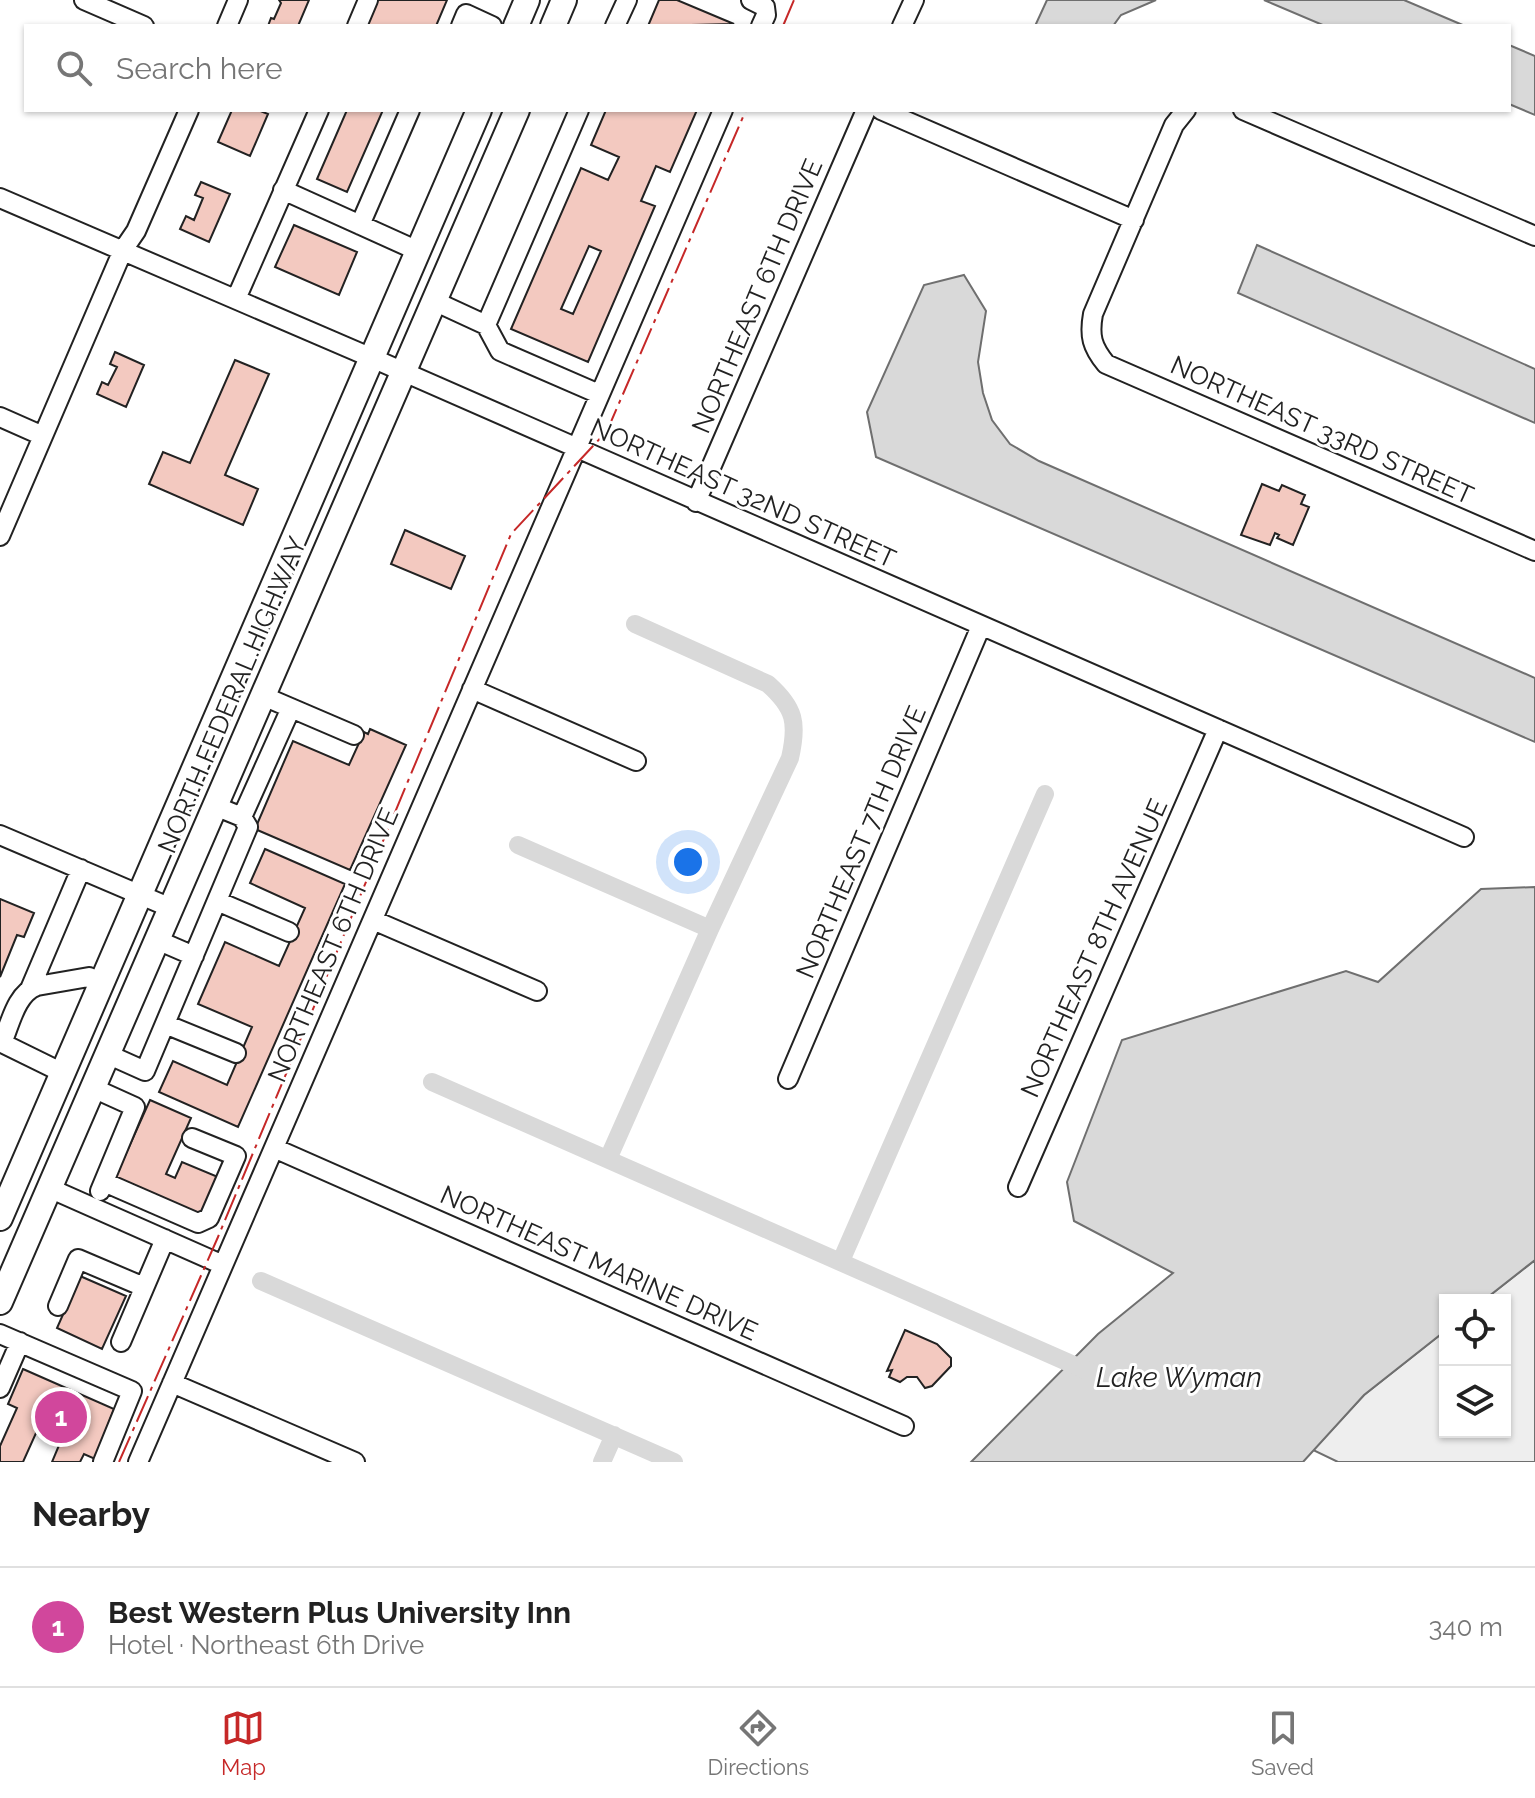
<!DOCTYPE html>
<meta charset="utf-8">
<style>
:root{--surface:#fff;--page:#f2f2f2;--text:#222;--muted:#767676;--line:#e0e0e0;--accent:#c62828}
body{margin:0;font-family:Raleway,sans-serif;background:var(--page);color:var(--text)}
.controls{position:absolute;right:24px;bottom:24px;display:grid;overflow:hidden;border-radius:0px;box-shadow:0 2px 6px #0004}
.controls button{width:72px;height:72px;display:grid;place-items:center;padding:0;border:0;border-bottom:2px solid var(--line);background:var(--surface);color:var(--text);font:40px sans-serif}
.you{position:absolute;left:688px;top:862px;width:28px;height:28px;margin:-20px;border:6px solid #fff;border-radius:50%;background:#1a73e8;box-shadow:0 0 0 12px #1a73e833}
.badge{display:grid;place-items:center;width:52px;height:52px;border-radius:50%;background:var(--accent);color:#fff;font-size:26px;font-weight:700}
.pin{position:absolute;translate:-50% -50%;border:4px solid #fff;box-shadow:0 2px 8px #0006}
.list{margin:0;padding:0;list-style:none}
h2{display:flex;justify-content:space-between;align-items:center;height:104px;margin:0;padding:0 32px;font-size:34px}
h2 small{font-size:26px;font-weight:400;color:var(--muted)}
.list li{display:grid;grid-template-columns:52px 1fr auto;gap:24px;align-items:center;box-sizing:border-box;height:120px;padding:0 32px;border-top:2px solid var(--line)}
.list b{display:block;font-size:30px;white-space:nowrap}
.list p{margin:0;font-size:26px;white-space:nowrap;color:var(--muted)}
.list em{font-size:26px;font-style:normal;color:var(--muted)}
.icon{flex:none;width:44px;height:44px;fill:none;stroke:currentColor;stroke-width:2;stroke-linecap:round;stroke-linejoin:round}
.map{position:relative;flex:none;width:1535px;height:1462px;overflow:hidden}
.search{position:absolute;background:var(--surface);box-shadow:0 2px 6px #0004;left:24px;right:24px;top:24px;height:88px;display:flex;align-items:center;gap:20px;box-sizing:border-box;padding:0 28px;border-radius:0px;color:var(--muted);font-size:30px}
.sheet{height:224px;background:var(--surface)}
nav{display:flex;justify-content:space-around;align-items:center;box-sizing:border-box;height:112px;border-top:2px solid var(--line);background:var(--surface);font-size:22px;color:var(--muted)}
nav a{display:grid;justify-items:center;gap:4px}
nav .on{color:var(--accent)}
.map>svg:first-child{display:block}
.green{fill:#eee;stroke:#6f6f6f;stroke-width:2}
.water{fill:#d9d9d9;stroke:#6f6f6f;stroke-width:2}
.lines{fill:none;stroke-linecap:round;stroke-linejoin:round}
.canal{stroke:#d9d9d9;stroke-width:18}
.building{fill:#f3c9c0;stroke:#222;stroke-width:2;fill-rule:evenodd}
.minor-casing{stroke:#222;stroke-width:22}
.major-casing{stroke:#222;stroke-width:28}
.minor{stroke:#fff;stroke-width:18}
.major{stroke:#fff;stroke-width:24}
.power{stroke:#c62828;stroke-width:2;stroke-dasharray:28 6 4 6;stroke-linecap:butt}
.labels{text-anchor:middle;stroke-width:6;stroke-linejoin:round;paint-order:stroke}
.street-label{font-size:26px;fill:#222;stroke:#fff}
.water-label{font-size:28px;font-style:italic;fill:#222;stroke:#fff}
</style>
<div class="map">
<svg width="1535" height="1462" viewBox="0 0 1535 1462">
<rect width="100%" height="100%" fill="#fff"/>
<path class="green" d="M 1535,1260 L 1535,1462 L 1338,1462 L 1313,1450 L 1364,1395 L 1445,1331 L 1445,1432 L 1505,1432 L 1505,1300 L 1484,1300 Z"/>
<path class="water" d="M 1047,0 L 1156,0 L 1121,15 L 1113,26 L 1035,26 Z
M 1264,0 L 1404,0 L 1465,26 L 1325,26 Z
M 1509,45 L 1535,56 L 1535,115 L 1509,104 Z
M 1257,245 L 1535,369 L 1535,423 L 1238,293 Z
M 964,275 L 986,311 L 978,362 L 983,393 L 992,420 L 1010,444 L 1039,461 L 1535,678 L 1535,742 L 876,457 L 867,412 L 924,285 Z
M 1535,887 L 1535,1260 L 1484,1300 L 1445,1300 L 1445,1331 L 1364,1395 L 1303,1462 L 971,1462 L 1098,1334 L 1173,1273 L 1074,1221 L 1067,1182 L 1122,1040 L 1346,971 L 1378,982 L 1481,889 Z"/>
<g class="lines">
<path class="canal" d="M 518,845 L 710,929
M 432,1082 L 1092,1373
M 608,1159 L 710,929 L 790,758 C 798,723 795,708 768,684 L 635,624
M 841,1261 L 1045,794
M 261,1281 L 674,1462
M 602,1462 L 614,1435"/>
</g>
<path class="building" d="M 279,0 L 309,0 L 298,26 L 268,26 L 271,18 L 274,19 L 281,3 Z
M 374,0 L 447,0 L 436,26 L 362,26 Z
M 659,0 L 677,0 L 734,24 L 648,26 Z
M 232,110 L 258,110 L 268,114 L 250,156 L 218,142 Z
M 347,110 L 383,110 L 347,192 L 317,179 Z
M 606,110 L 697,110 L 670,172 L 656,166 L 641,201 L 655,206 L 588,362 L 511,329 L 581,168 L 608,180 L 619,157 L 591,145 ZM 589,246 L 601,251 L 573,314 L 561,309 Z
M 201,182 L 230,194 L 209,242 L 180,229 L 186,216 L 194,220 L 203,198 L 195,195 Z
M 294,225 L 357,252 L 339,295 L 275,267 Z
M 115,352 L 144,365 L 126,407 L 97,394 L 102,382 L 108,385 L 117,367 L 110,364 Z
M 235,360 L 269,374 L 225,475 L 258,489 L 243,525 L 149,484 L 163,452 L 190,463 Z
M 1262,484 L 1279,491 L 1282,485 L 1305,495 L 1301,504 L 1309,507 L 1293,545 L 1277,538 L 1279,535 L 1275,533 L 1270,545 L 1241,535 Z
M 405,530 L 465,556 L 451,589 L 391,564 Z
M 370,729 L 406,745 L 350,870 L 255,829 L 293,741 L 349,765 L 364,732 L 368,734 Z
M 265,849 L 345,884 L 238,1127 L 159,1092 L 173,1061 L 227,1085 L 252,1027 L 198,1004 L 225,942 L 279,966 L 305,908 L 250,883 Z
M 0,899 L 34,913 L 24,937 L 17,935 L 0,977 Z
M 150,1100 L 191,1118 L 166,1174 L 175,1178 L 182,1162 L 218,1177 L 200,1216 L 115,1178 Z
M 80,1276 L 126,1296 L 102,1349 L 57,1328 Z
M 905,1330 L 937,1344 L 951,1358 L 951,1366 L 932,1386 L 925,1388 L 917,1377 L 907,1377 L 900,1382 L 889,1377 L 892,1370 L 887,1371 Z
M 23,1369 L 114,1409 L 95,1459 L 84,1454 L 80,1462 L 52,1462 L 60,1443 L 36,1433 L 23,1462 L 0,1462 L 0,1446 L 17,1408 L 8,1404 Z"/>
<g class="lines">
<g class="minor-casing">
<path id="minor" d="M 84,0 L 144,26
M 751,0 L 765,7 L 766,15 L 761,26
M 227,26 L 238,0
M 357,26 L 368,0
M 461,26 L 466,14 L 492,26
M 615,26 L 627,0
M 902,26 L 914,0
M 881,110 L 1134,220
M 1186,110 L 1174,125 L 1093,314 C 1089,336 1092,347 1106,364 L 1535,551
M 1243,110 L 1535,236
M 283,190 L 418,251
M 0,198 L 372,358 L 1464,837
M 360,225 L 410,110
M 236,299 L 319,110
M 434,301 L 486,325 L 500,351 L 599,394
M 486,325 L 579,110
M 0,417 L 43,436
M 696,502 L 866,110
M 0,536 L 123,250 L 136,231 L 189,110
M 472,689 L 636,761
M 263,696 L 354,735
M 242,817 L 291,708
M 0,835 L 171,908
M 217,901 L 289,932
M 373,920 L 537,991
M 157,940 L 194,956
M 30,989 L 81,869
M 165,1024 L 236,1053
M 107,1054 L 145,1071 L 248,827 L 242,817 L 215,806
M 63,1073 L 2,1043 C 10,1025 16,993 37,986 L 89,977 L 102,983
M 788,1079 L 981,626
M 93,1088 L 135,1107 L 100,1191
M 274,1148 L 904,1426
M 104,1182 L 198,1223 L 209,1218 L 236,1156 L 192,1138
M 1018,1187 L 1218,729
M 49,1188 L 223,1265
M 58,1306 L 78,1259 L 144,1287
M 0,1334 L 132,1391 L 103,1462
M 121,1342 L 165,1239
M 172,1383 L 355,1462
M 0,1388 L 20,1342
M 138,1462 L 723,110"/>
</g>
<g class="major-casing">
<path id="major" d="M 516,26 L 527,0
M 553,26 L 564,0
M 0,1218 L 479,110
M 0,1302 L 517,110"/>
</g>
<use href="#minor" class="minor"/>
<use href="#major" class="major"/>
<path class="power" d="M 783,26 L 794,0
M 119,1462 L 218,1237 L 511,534 L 607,431 L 746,110"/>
</g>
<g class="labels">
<g class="street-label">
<text transform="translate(757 296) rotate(-67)" y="9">NORTHEAST 6TH DRIVE</text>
<text transform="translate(1322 430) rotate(24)" y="9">NORTHEAST 33RD STREET</text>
<text transform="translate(743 493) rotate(24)" y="9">NORTHEAST 32ND STREET</text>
<text transform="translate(232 695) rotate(-67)" y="9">NORTH FEDERAL HIGHWAY</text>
<text transform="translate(861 842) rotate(-67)" y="9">NORTHEAST 7TH DRIVE</text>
<text transform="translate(333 945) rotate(-67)" y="9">NORTHEAST 6TH DRIVE</text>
<text transform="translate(1094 948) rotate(-66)" y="9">NORTHEAST 8TH AVENUE</text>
<text transform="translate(599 1263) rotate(24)" y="9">NORTHEAST MARINE DRIVE</text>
</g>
<g class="water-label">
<text x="1179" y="1387">Lake Wyman</text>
</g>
</g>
</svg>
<div class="controls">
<button><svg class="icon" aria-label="locate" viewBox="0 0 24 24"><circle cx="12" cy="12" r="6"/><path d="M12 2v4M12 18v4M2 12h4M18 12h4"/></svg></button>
<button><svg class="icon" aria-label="layers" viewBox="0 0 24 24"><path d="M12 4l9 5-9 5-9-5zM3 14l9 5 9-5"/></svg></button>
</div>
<div class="you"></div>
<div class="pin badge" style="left:61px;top:1417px;background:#d1479c">1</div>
<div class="search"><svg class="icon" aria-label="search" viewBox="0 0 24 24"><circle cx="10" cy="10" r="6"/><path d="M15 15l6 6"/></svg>Search here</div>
</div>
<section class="sheet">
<h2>Nearby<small></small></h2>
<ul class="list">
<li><span class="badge" style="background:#d1479c">1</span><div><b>Best Western Plus University Inn</b><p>Hotel · Northeast 6th Drive</p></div><em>340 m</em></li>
</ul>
</section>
<nav>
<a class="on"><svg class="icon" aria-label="map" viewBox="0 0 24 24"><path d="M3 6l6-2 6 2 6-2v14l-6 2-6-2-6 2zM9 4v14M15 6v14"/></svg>Map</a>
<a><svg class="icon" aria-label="directions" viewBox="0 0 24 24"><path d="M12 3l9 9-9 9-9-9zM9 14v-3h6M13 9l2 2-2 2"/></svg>Directions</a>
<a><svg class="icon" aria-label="saved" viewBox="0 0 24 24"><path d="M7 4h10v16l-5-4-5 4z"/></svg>Saved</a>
</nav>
